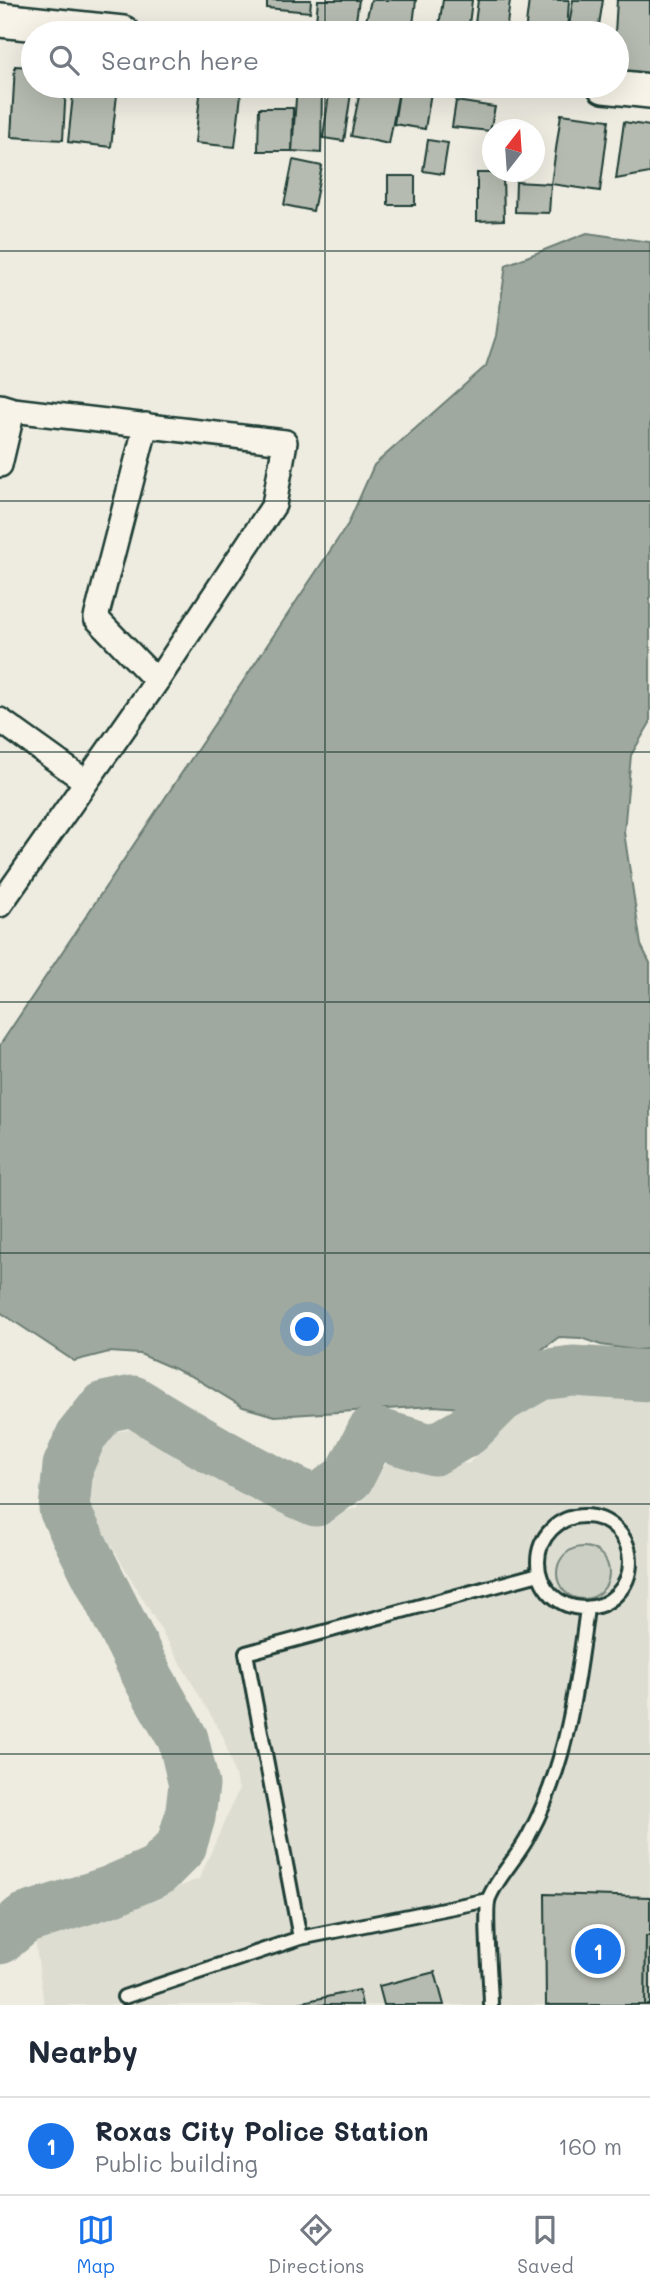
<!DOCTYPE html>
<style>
:root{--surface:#fff;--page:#f2f2f3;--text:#1f2937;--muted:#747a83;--line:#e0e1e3;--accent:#1a73e8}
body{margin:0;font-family:Mali,sans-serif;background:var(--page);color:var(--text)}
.compass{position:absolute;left:482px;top:119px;width:63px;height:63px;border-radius:50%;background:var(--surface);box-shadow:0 7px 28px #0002;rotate:17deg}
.you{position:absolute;left:308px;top:1330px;width:24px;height:24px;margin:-18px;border:5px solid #fff;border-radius:50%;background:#1a73e8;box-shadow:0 0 0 10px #1a73e833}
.badge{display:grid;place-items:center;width:46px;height:46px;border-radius:50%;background:var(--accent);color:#fff;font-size:23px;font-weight:700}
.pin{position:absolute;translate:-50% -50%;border:4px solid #fff;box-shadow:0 2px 7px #0006}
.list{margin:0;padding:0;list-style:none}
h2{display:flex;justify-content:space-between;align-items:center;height:91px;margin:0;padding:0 28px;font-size:30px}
h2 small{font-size:23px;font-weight:400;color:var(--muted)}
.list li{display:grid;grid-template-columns:46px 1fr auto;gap:21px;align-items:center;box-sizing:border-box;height:98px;padding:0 28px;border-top:2px solid var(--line)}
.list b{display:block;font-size:26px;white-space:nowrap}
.list p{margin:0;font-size:23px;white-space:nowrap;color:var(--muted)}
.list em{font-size:23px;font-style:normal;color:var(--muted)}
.icon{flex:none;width:38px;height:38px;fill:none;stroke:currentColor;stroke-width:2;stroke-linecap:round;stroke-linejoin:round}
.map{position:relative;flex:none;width:650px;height:2005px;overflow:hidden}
.search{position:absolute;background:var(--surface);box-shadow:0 7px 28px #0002;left:21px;right:21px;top:21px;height:77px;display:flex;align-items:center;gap:18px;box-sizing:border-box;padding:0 24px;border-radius:38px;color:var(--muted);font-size:26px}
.sheet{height:189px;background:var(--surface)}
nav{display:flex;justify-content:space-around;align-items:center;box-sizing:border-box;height:98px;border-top:2px solid var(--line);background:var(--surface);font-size:19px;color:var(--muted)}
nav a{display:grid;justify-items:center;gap:4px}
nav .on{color:var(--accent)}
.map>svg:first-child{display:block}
.built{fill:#ddddd2}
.green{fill:#cccfc4;stroke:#76867c;stroke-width:2}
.water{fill:#9fa99f;stroke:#6c7e74;stroke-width:2}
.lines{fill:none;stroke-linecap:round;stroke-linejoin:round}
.river{stroke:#9fa99f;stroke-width:51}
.building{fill:#b5bbb0;stroke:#1f3d34;stroke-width:2}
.service-casing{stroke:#1f3d34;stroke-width:18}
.minor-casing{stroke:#1f3d34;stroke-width:28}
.secondary-casing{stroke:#1f3d34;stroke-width:38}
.service{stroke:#f7f3e8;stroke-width:12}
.minor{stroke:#f7f3e8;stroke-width:23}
.secondary{stroke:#f7f3e8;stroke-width:33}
.grid{fill:none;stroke:#1f3d34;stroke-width:2;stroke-opacity:0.55}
</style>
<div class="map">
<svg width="650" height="2005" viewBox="0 0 650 2005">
<rect width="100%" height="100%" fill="#eeece1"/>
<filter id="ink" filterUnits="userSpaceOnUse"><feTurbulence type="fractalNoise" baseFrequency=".0143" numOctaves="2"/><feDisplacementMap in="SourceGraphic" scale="14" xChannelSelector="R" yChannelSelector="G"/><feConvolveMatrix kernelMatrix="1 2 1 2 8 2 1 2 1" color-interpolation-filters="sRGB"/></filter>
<g filter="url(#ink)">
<path class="built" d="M 650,1391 L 650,2005 L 44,2005 L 35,1940 L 199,1879 L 239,1789 L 223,1736 L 96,1519 L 86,1486 L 109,1433 L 145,1427 L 302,1523 L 356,1508 L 395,1451 L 468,1464 L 539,1394 Z"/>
<path class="green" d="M557 1573a26 26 0 1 1 52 0a26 26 0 1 1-52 0Z"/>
<path class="water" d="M 587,233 L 650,242 L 650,723 L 631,755 L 624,832 L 641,945 L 650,963 L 650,1349 L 635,1350 L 601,1345 L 581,1338 L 559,1337 L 461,1408 L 434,1406 L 275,1416 L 243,1407 L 193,1377 L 140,1354 L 109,1352 L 74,1361 L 0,1312 L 0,1045 L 348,524 L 374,465 L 486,366 L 496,336 L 506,265 Z"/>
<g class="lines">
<path class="river" d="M 0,1939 L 24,1919 L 111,1891 L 157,1871 L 181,1847 L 190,1817 L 194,1785 L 183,1739 L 149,1679 L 64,1509 L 68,1466 L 81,1436 L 104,1407 L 133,1401 C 193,1438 251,1473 316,1501 L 349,1477 L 372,1432 L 434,1450 L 467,1431 L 500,1398 L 540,1375 L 573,1371 L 650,1376"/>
</g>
<path class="building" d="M 267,0 L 311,0 L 310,12 L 267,8 Z
M 318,0 L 359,0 L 355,27 L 316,22 Z
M 371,0 L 416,0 L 412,33 L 363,33 Z
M 443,0 L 472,0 L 468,33 L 438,32 Z
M 478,0 L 510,0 L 506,33 L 474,31 Z
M 529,0 L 569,0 L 567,33 L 525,33 Z
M 573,0 L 603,0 L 598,31 L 569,26 Z
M 617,0 L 650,0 L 650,79 L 617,77 L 615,33 Z
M 15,66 L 33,67 L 33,86 L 66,86 L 63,140 L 11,137 Z
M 74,86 L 118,86 L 111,147 L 68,142 Z
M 201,86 L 242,86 L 235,147 L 195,143 Z
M 297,86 L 322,86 L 321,153 L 292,151 Z
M 330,86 L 352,86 L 344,141 L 323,138 Z
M 361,86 L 400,86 L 389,144 L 351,136 Z
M 400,86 L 432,86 L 425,129 L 394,124 Z
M 456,101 L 495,107 L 490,131 L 452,127 Z
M 259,108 L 293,108 L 292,151 L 258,151 Z
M 561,114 L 609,120 L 600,191 L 551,184 Z
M 624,122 L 650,126 L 650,173 L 616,179 Z
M 428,140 L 448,143 L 443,174 L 423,171 Z
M 293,160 L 322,166 L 313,211 L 284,205 Z
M 477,173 L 503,173 L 504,220 L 477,221 Z
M 388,176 L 415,176 L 415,205 L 388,205 Z
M 516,182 L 551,184 L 549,213 L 515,212 Z
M 545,1894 L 650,1897 L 650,2005 L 546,2005 Z
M 646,1936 L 650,1936 L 650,2005 L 645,2005 Z
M 435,1972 L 444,2005 L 384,2005 L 379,1986 Z
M 359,1990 L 362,2005 L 289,2005 Z"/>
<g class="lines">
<g class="service-casing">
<path id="service" d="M538 1562a46 46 0 1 1 92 0a46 46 0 1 1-92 0Z
M 300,1938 L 246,1653 L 539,1574
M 124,1997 L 300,1938 L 488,1900
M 491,2005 C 491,1987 484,1910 489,1898 C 498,1876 518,1857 529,1835 C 567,1765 577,1686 587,1608"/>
</g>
<g class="minor-casing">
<path id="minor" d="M 0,406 L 13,410 L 285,442 L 274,505 L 157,681 L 0,905
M 146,425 L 96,618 L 157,681
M 0,465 L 13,410
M 0,720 L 85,781"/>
</g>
<g class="secondary-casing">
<path id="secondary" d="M 0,20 L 123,33
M 604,86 L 650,91"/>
</g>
<use href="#service" class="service"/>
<use href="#minor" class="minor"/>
<use href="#secondary" class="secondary"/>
</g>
</g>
<path class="grid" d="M 325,0 L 325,33M 325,86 L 325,2005M 0,251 L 650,251M 0,501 L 650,501M 0,752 L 650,752M 0,1002 L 650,1002M 0,1253 L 650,1253M 0,1504 L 650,1504M 0,1754 L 650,1754"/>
</svg>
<svg class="compass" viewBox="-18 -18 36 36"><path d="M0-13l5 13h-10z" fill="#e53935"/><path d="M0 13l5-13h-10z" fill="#747a83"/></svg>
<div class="you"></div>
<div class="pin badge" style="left:598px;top:1951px">1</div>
<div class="search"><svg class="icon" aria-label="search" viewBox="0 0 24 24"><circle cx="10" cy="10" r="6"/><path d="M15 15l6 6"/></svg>Search here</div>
</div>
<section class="sheet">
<h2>Nearby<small></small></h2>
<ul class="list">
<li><span class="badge">1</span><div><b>Roxas City Police Station</b><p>Public building</p></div><em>160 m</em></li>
</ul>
</section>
<nav>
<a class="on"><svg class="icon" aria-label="map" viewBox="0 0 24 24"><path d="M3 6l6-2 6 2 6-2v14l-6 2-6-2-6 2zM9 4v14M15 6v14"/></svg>Map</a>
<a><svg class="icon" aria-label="directions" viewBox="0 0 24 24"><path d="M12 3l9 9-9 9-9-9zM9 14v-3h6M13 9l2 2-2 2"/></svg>Directions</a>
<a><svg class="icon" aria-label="saved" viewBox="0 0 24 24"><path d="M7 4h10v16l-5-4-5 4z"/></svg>Saved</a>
</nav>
